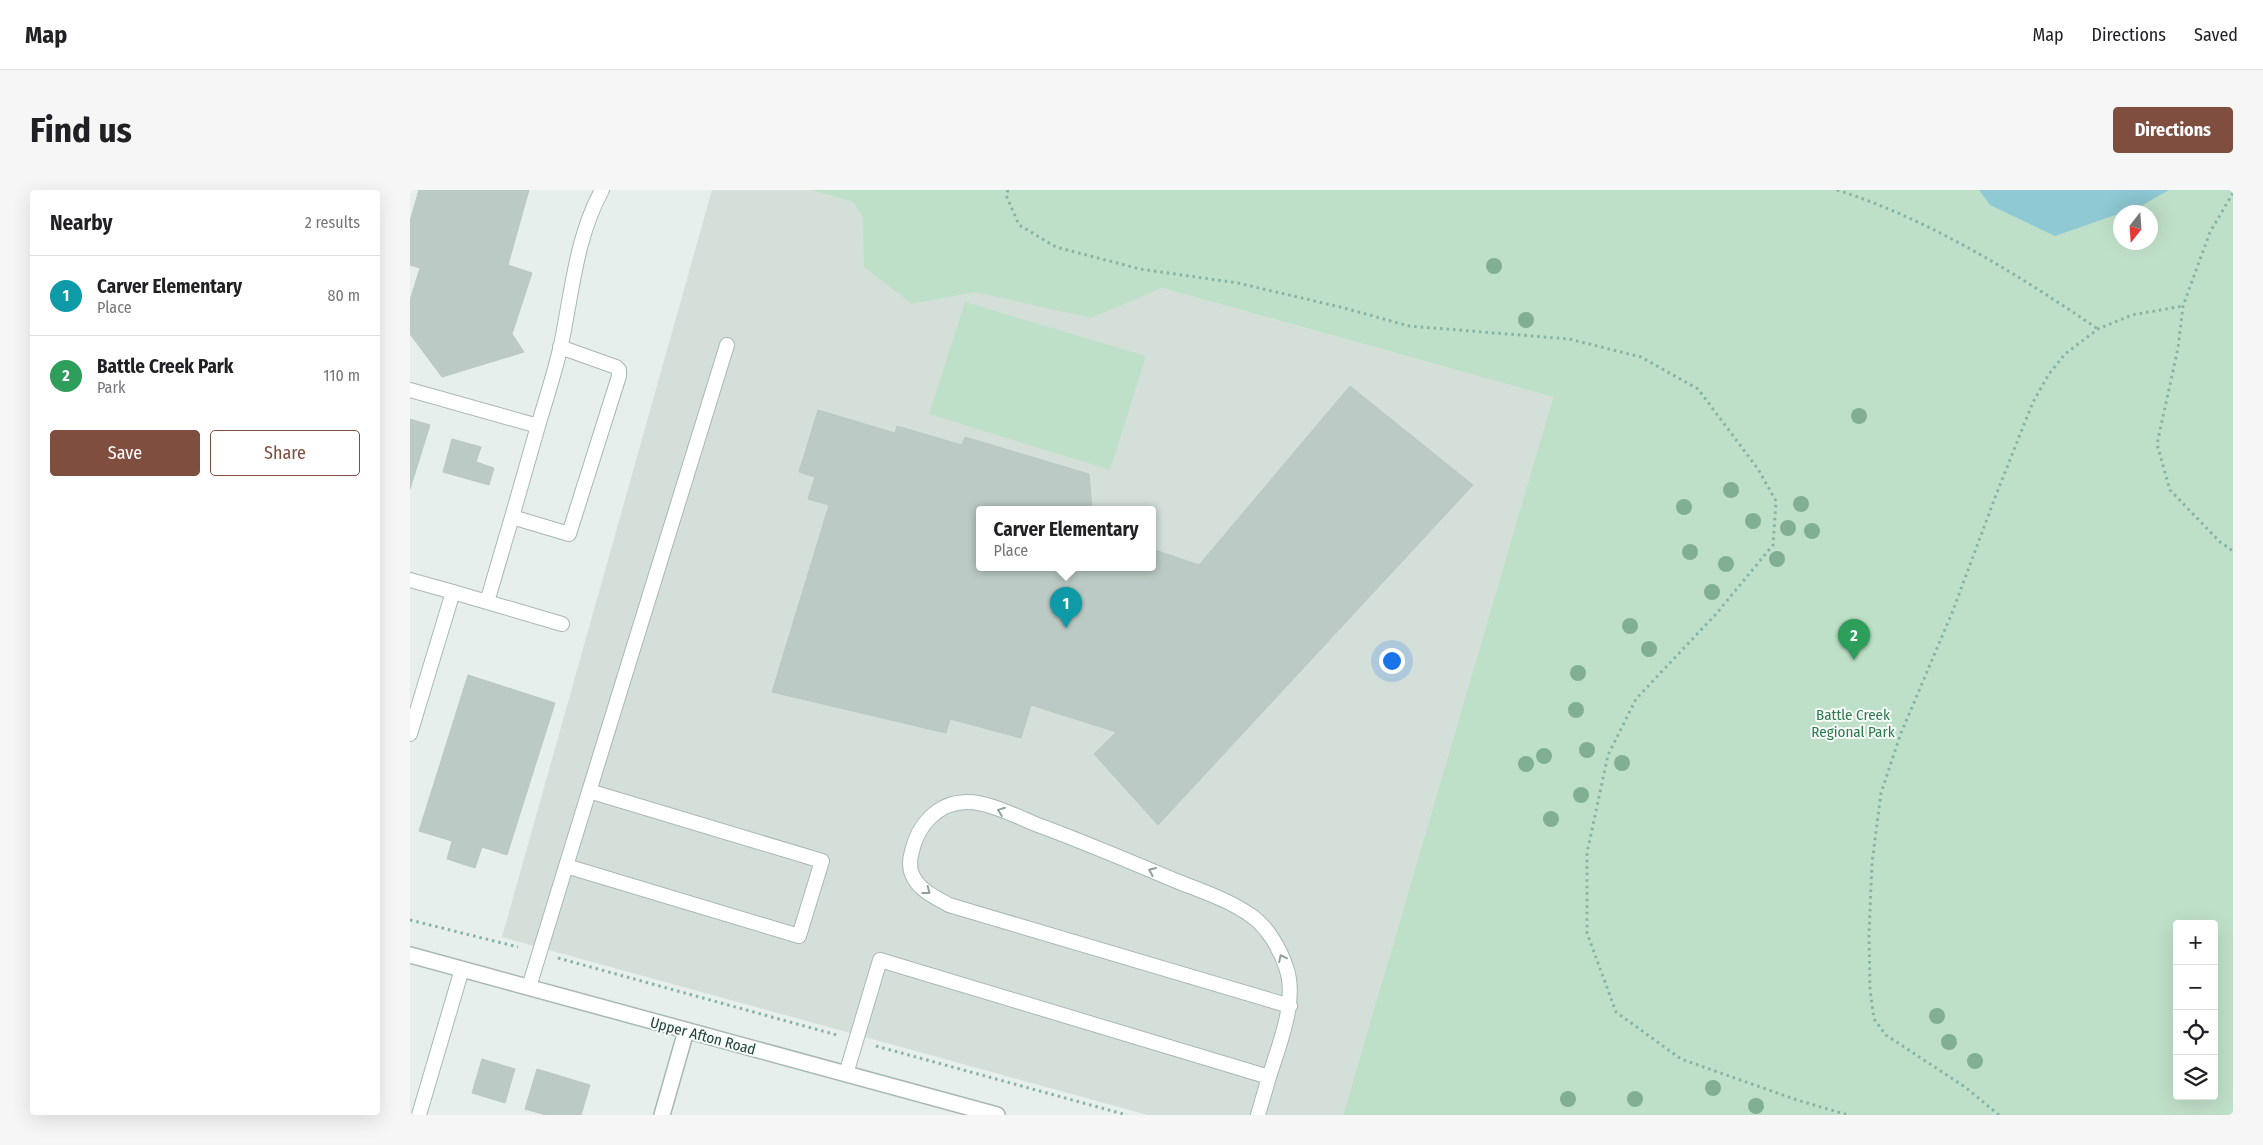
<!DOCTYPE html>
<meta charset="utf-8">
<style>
:root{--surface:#fff;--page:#f6f6f6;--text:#202124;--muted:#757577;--line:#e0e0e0;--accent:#7f4e3f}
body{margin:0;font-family:"Fira Sans Condensed",sans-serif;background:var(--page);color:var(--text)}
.controls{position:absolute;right:15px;bottom:15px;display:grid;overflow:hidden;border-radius:5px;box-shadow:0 5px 20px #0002}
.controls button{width:45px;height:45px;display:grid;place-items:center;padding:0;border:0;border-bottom:1px solid var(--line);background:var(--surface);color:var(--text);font:25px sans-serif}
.compass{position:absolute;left:1703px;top:15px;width:45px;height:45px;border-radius:50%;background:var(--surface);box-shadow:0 5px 20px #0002;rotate:197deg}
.you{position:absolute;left:981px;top:470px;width:18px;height:18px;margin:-12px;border:4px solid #fff;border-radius:50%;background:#1a73e8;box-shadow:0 0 0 8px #1a73e833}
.badge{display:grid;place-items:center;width:32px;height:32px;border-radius:50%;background:var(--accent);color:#fff;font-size:16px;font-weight:700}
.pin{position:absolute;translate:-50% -41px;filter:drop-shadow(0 1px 2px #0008)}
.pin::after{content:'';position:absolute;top:26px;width:18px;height:15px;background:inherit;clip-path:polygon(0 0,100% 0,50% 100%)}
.popup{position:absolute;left:566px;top:316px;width:180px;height:65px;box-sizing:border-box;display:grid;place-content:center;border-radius:5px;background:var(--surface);filter:drop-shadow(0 1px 4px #0005);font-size:16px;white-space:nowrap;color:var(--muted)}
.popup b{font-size:19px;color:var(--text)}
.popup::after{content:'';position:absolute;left:50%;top:100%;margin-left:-10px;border:10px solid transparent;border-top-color:var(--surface)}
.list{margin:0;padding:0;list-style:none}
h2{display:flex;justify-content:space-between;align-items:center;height:65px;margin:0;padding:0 20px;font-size:21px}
h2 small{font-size:16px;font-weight:400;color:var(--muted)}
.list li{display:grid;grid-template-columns:32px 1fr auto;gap:15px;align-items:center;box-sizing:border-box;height:80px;padding:0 20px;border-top:1px solid var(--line)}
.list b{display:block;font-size:19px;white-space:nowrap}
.list p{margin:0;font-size:16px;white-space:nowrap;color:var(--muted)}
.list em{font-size:16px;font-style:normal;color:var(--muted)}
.actions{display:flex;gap:10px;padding:15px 20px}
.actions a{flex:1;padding:11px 0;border:1px solid var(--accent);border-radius:5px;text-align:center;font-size:18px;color:var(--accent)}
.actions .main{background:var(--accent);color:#fff}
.icon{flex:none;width:28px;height:28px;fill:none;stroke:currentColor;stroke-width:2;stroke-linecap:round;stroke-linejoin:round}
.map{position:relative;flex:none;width:1823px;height:925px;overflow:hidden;border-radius:5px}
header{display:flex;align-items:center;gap:30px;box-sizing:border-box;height:70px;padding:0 25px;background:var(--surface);border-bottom:1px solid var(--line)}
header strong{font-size:24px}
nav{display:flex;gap:28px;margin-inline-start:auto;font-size:18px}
.intro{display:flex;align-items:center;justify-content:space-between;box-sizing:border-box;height:120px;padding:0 30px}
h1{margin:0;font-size:35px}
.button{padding:12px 22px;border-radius:5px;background:var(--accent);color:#fff;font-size:18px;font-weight:700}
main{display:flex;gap:30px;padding:0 30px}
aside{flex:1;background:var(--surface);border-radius:5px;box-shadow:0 5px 20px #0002}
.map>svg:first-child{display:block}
.built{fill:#d4dfda;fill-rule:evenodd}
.green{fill:#bfe0c8;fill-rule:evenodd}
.water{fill:#8ec9d4}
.building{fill:#bbcac4;stroke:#b8c9c2}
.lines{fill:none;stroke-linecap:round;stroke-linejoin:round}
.service-casing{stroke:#a8b8b2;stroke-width:16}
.minor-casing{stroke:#a8b8b2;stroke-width:18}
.tertiary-casing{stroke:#a8b8b2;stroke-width:18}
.path{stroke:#86b3a5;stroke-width:3;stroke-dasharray:2.5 4;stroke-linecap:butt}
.service{stroke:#fff;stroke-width:14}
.minor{stroke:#fff;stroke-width:15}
.tertiary{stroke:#fff;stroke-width:15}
.tree{fill:#80af93}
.oneway{stroke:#92a09c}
.labels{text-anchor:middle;stroke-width:4;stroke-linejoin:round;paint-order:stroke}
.park-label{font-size:15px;fill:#2d7a4b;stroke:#f7fbf9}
.street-label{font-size:15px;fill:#24423a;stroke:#f7fbf9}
</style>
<header>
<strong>Map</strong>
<nav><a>Map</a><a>Directions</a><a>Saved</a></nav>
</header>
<div class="intro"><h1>Find us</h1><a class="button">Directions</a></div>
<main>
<aside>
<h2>Nearby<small>2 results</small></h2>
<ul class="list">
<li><span class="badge" style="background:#0f9aa8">1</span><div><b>Carver Elementary</b><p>Place</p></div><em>80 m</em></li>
<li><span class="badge" style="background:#2e9e5b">2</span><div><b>Battle Creek Park</b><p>Park</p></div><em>110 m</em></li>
</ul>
<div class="actions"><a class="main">Save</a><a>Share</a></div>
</aside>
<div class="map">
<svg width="1823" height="925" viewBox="0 0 1823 925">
<rect width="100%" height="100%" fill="#e6efeb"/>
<path class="built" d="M 302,0 L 400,0 L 1143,207 L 933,925 L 738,925 L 92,747 ZM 570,319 L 742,319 L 742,377 L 570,377 Z"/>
<path class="green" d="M 400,0 L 1823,0 L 1823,925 L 933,925 L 1143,207 L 752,98 L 681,128 L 565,102 L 502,114 L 454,77 L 453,27 L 443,12 ZM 1710,22 L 1740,22 L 1740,52 L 1710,52 ZM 1767,734 L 1804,734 L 1804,906 L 1767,906 Z
M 555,112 L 736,166 L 700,280 L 519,224 Z"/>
<path class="water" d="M 1569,0 L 1759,0 L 1731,16 L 1645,46 L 1580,15 Z"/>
<path class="building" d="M 9,0 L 119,0 L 98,75 L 122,83 L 102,144 L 114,162 L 32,187 L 0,144 L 0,110 L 10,78 L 0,75 L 0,31 Z
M 940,196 L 1063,295 L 748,635 L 684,564 L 706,542 L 621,515 L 611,548 L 540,529 L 536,543 L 362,502 L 419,315 L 398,309 L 405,287 L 389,282 L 408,220 L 485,243 L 487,236 L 552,255 L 555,247 L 679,284 L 682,319 L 570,319 L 570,377 L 742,377 L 742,359 L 789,375 Z
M 0,229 L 20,235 L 0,299 Z
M 42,249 L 71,257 L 66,272 L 84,278 L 79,295 L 33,282 Z
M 58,485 L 145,513 L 97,665 L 72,657 L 65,678 L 37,669 L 42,651 L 9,641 Z
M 72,869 L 105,879 L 95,913 L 62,903 Z
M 127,879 L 180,895 L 171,925 L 136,925 L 115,919 Z"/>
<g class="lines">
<g class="service-casing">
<path id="service" d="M 0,200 L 128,236 C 136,209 145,182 151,155 C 162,103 166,47 192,0
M 128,236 L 102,327 L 159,344 L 209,186 L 209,180 L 206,177 L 150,157
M 0,390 L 43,402 L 0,544
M 43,402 L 152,434
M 77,412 L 102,327
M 156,676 L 317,155
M 119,797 L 156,676 L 389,746 L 412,671 L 179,601
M 436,884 L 470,770 L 859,887 L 848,925
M 859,887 C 869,855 888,810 876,777 C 870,759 858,738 843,727 C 820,710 791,701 764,690 C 719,671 674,652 628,635 C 608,627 577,611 556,612 C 527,613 508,635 502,661 C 500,668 499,677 502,684 C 508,700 525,707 539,715 L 880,816
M 9,925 L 52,779"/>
</g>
<g class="minor-casing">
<path id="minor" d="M 252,925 L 276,841"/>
</g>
<g class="tertiary-casing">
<path id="tertiary" d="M 0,765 L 587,925"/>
</g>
<path class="path" d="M 598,0 L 596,5 L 609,35 L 646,57 L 730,79 L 828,93 L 934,118 L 999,136 L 1159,149 L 1231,167 L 1288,199 L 1348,279 L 1366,311 L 1363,355 L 1306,424 L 1226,509 L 1198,565 L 1177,663 L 1177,743 L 1206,822 L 1271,869 L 1387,910 L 1438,925
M 1427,0 C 1521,30 1607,84 1688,139
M 1823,3 L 1800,42 L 1773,116 L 1768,158 L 1747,254 L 1760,300 L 1810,352 L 1823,361
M 0,730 L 108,757
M 148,768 L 427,845
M 466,856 L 717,925
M 1589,925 L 1555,897 L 1476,845 L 1464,829 L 1460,800 L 1459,745 L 1462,673 L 1471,603 L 1491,543 L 1542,423 L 1586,305 L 1623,212 L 1639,184 L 1655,164 L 1688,139 L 1722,125 L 1773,116"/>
<use href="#service" class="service"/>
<use href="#minor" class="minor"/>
<use href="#tertiary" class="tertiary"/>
</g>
<g class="tree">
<circle cx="1084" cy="76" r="8"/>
<circle cx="1116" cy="130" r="8"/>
<circle cx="1449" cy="226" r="8"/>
<circle cx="1321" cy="300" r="8"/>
<circle cx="1391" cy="314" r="8"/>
<circle cx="1274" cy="317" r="8"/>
<circle cx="1343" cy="331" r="8"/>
<circle cx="1378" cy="338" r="8"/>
<circle cx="1402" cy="341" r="8"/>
<circle cx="1280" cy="362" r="8"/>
<circle cx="1367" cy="369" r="8"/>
<circle cx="1316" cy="374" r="8"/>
<circle cx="1302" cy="402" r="8"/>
<circle cx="1220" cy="436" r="8"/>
<circle cx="1239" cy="459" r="8"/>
<circle cx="1168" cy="483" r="8"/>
<circle cx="1166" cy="520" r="8"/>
<circle cx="1177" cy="560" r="8"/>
<circle cx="1134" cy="566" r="8"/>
<circle cx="1212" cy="573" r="8"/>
<circle cx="1116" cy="574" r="8"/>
<circle cx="1171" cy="605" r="8"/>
<circle cx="1141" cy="629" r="8"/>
<circle cx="1527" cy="826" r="8"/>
<circle cx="1539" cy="852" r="8"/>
<circle cx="1565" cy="871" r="8"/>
<circle cx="1303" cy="898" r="8"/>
<circle cx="1158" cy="909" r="8"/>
<circle cx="1225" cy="909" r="8"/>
<circle cx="1346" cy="916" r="8"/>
</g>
<defs><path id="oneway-chevron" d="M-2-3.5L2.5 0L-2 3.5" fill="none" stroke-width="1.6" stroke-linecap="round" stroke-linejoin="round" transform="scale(1.25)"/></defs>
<g class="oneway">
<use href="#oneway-chevron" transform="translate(591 621) rotate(-159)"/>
<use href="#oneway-chevron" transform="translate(742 681) rotate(-157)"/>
<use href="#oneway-chevron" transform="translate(517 701) rotate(37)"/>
<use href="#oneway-chevron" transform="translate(872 768) rotate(-116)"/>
</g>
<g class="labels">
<g class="park-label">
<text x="1443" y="530">Battle Creek<tspan x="1443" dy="17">Regional Park</tspan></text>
</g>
<g class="street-label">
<text transform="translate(293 846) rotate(15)" y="5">Upper Afton Road</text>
</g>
</g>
</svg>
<div class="controls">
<button>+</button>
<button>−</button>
<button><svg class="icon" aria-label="locate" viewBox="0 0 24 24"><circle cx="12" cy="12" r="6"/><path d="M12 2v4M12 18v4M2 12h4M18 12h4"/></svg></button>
<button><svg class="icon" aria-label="layers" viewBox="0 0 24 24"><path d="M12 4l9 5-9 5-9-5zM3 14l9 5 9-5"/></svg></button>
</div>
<svg class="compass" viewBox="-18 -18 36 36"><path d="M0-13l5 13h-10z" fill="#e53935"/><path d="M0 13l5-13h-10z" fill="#757577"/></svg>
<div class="you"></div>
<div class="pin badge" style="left:656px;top:438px;background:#0f9aa8">1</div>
<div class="popup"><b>Carver Elementary</b>Place</div>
<div class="pin badge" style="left:1444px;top:470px;background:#2e9e5b">2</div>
</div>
</main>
